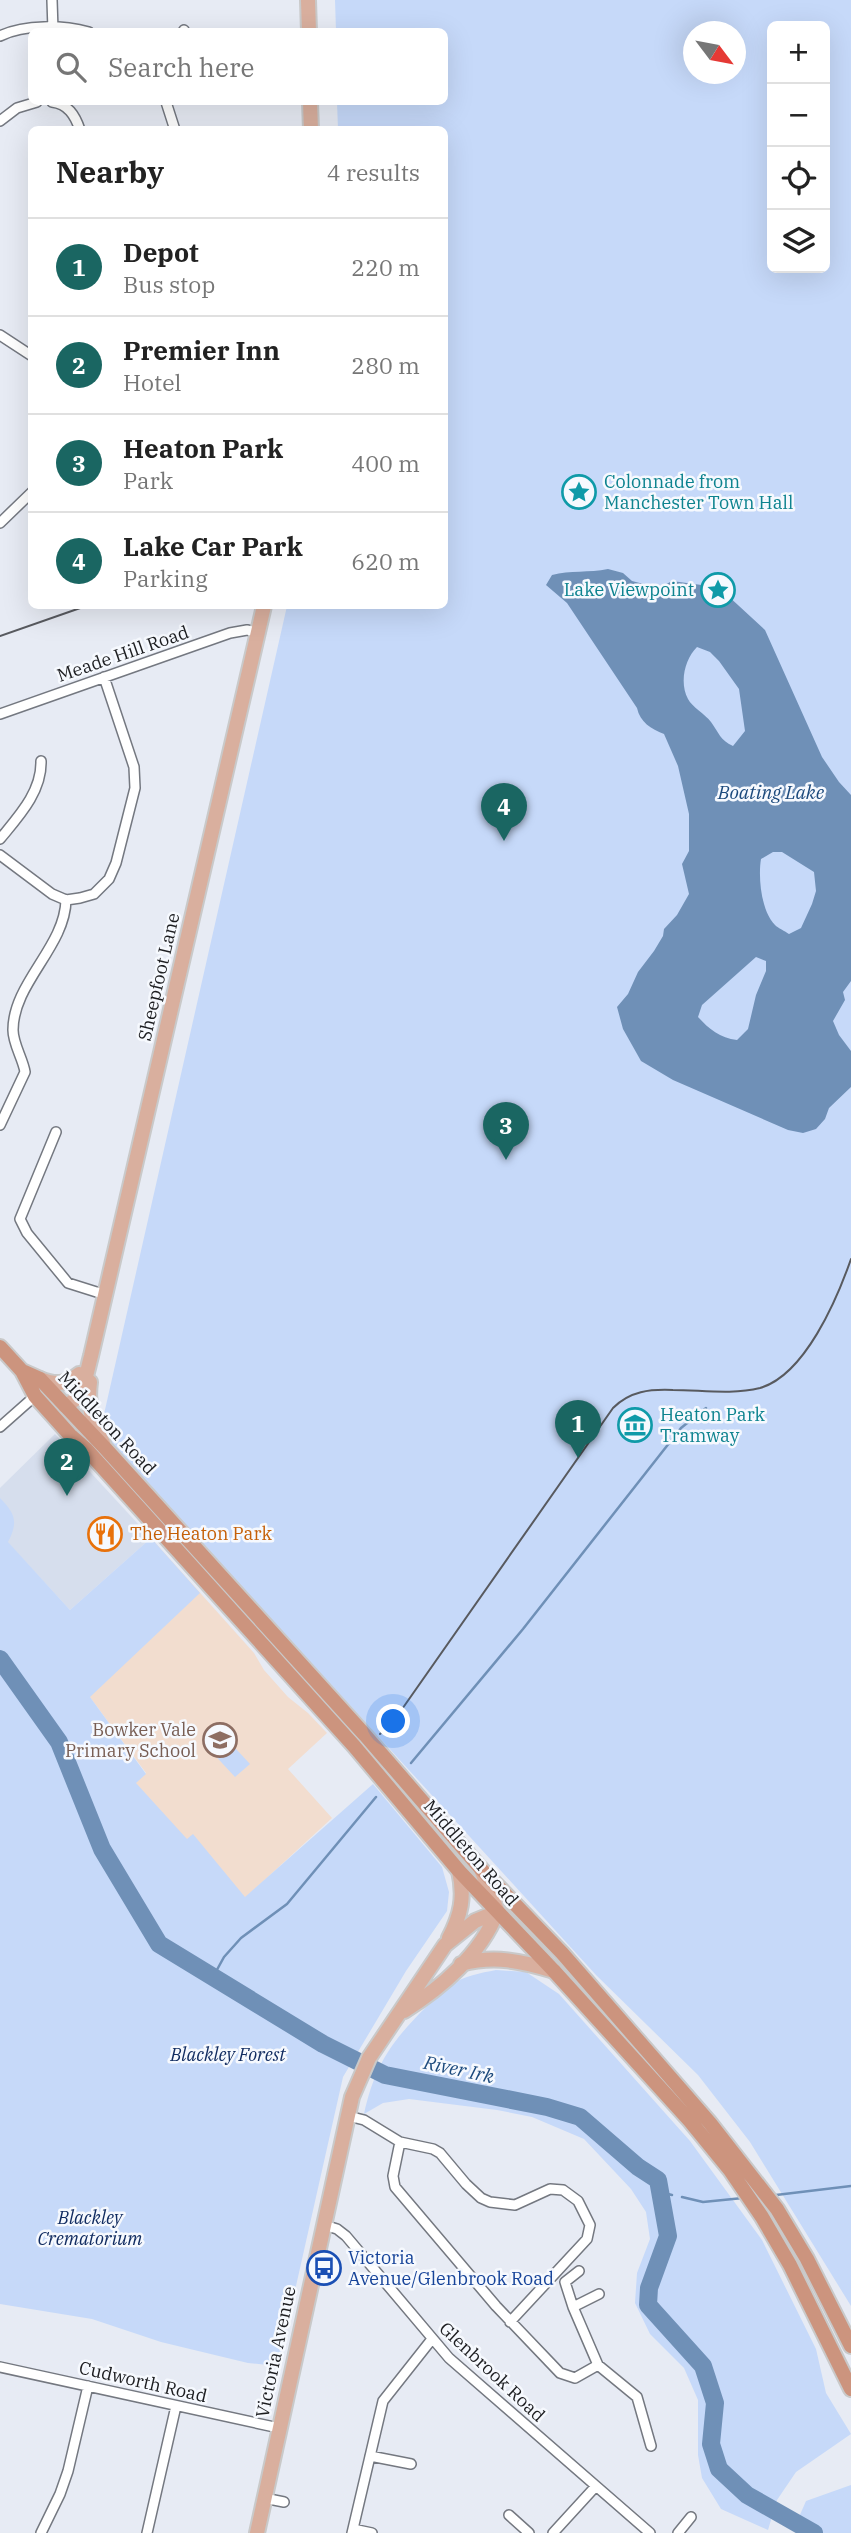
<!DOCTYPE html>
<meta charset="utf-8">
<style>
:root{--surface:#fff;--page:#f2f2f2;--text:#222;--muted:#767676;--line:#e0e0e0;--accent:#1a6662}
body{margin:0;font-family:"IBM Plex Serif",serif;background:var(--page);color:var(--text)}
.controls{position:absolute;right:21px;top:21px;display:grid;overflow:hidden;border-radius:10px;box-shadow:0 7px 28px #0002}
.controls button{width:63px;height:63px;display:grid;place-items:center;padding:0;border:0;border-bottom:2px solid var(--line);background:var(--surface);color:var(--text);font:35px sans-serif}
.compass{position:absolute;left:683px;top:21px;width:63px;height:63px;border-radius:50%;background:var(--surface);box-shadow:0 7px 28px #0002;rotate:122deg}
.you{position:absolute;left:394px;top:1722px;width:24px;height:24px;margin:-18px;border:5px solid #fff;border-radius:50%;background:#1a73e8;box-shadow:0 0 0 10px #1a73e833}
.badge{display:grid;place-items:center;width:46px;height:46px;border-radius:50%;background:var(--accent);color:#fff;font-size:23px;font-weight:700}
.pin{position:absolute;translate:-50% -58px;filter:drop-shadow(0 2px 4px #0008)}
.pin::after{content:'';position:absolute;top:37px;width:24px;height:21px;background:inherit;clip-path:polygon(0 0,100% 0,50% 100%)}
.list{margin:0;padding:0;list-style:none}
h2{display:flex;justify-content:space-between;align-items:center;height:91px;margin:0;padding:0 28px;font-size:30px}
h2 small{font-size:23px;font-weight:400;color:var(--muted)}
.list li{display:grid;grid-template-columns:46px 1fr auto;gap:21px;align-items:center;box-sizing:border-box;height:98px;padding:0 28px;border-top:2px solid var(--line)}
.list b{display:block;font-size:26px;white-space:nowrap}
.list p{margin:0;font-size:23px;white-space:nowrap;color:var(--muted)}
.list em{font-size:23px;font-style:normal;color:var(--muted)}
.icon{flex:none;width:38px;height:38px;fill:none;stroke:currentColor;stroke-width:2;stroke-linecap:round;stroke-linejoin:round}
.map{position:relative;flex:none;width:851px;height:2533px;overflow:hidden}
.search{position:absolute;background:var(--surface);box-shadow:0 7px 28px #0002;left:28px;top:28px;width:420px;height:77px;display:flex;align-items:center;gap:18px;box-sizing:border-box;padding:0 24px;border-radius:10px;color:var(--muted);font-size:26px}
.panel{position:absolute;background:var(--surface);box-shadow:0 7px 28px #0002;left:28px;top:126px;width:420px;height:483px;border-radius:10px}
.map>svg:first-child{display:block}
.built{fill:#d6deed}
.education{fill:#f2ddcf}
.green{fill:#c6d9f9;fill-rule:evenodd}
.water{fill:#6f90b7;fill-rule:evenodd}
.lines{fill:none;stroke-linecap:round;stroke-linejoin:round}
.stream{stroke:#6f90b7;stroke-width:2.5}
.river{stroke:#6f90b7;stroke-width:18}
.minor-casing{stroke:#747880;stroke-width:12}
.primary-casing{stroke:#c9c9c9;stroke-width:18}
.trunk-casing{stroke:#c9c9c9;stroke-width:18}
.minor{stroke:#fff;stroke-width:9}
.primary{stroke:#d9af9e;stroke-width:14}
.trunk{stroke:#cc947e;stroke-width:14}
.tram{stroke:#585a5f;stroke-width:2}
.labels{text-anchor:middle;stroke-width:5;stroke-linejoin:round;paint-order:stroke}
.culture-label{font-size:18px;fill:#0d838f;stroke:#f6f9fe;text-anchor:start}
.street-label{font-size:18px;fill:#1c1d20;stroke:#f6f9fe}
.food-label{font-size:18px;fill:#c56008;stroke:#f6f9fe;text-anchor:start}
.education-label{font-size:18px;fill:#785e54;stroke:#f6f9fe;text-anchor:end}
.park-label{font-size:18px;font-style:italic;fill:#112c61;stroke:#f6f9fe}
.transit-label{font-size:18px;fill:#164399;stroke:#f6f9fe;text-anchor:start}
.water-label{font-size:19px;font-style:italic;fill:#1c4a7d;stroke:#f6f9fe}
</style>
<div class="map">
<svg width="851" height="2533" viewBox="0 0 851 2533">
<rect width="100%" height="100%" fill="#e7ebf4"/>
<path class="built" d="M 55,1434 L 151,1538 L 70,1610 L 0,1534 L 0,1488 Z"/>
<path class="education" d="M 151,1538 L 254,1653 L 264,1670 L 288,1697 L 308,1713 L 327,1733 L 288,1769 L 332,1818 L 197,1942 L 93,1819 L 146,1773 L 47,1639 Z"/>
<path class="green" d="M 335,0 L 851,0 L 851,2306 L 750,2142 L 698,2075 L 596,1975 L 125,1459 L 112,1443 L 102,1423 L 287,606 L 444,606 L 444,130 L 338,129 L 337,102 L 444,102 L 444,32 L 336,31 ZM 772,26 L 825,26 L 825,268 L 772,268 ZM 694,32 L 736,32 L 736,74 L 694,74 Z
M 0,1498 C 16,1514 18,1523 8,1542 L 70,1610 L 151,1538 L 200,1593 L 90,1697 L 146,1774 L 136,1783 L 187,1839 L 193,1834 L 245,1897 L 373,1784 L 442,1867 L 449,1892 L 447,1911 L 406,1971 L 343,2077 L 278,2366 L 248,2363 L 161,2342 L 92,2319 L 0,2304 Z
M 224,1736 L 250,1764 L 235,1777 L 209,1749 Z
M 496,1970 L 526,1972 L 559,1994 L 690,2141 L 762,2240 L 816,2349 L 826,2393 L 851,2434 L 796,2472 L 777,2500 L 768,2530 L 721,2509 L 702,2478 L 698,2455 L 698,2400 L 684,2368 L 650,2334 L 635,2303 L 637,2273 L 650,2239 L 646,2212 L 631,2189 L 584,2139 L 532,2117 L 497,2110 L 409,2099 L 383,2103 L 364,2114 C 375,2065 391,2042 426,2007 C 433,2000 441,1990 450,1985 C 465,1976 480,1973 496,1970 Z
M 851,2485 L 851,2533 L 818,2533 L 799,2517 L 806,2501 Z"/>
<path class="water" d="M 608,569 L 623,573 L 632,581 L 659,588 L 672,581 L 709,586 L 726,594 L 765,630 L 822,757 L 839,782 L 851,795 L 851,981 L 843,992 L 845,1000 L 833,1021 L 839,1035 L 851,1051 L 851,1087 L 829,1108 L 825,1119 L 816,1129 L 803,1133 L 788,1130 L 673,1080 L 641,1061 L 623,1029 L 617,1007 L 628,994 L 638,972 L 654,951 L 663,936 L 664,929 L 677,915 L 689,894 L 682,864 L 689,851 L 689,814 L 678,766 L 664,734 C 651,729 640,722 637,708 L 567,603 L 546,585 L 552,575 C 570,570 589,573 608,569 ZM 697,647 L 710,652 L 719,661 L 739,689 L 745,731 L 733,746 C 720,740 719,733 711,722 C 705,714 692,707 688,699 C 679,682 685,659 697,647 ZM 773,852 L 782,852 L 814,872 L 816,891 L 812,904 L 801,928 L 789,934 C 785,931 778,928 775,925 C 761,911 758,877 761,859 ZM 756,957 L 766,961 L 766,971 L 756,995 L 748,1029 L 737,1040 C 720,1038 709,1029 698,1017 L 702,1005 Z"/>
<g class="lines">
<path class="stream" d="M 411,1763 L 523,1629 L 681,1428 L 706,1408
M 213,1977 L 224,1957 L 241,1938 L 287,1904 L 376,1797
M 660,2192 L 672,2195
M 776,2195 L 851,2186
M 682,2197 L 703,2202 L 743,2198"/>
<path class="river" d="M 0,1659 L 59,1742 L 102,1849 L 159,1944 L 323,2044 L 385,2075 L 547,2107 L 580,2117 L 638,2167 L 658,2180 L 668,2236 L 649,2288 L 648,2305 L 703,2366 L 715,2403 L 711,2444 L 719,2469 L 747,2495 L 814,2533"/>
<g class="minor-casing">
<path id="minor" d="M 52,0 L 53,30
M 183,32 L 184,30
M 0,36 C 25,24 62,25 89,32
M 52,102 C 68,104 75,115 80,130
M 166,102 L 175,130
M 0,121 L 17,108 L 37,102
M 0,335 L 32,356
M 0,523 L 32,492
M 0,714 L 230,633 L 247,630 L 257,632
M 0,839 C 18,817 42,792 41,761
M 0,855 L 52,894 L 66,900 L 80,898 L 94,894 L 109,879 L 116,863 L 135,788 L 134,767 L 104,677
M 0,1125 L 25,1072 C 23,1059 13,1044 13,1030 C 13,983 65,947 66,900
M 56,1132 L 20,1219 L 27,1233 L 68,1283 L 106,1295
M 0,1427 L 35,1396
M 348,2116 L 364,2120 L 400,2142 L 433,2149 L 440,2153 L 466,2184 L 481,2198 L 490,2202 L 515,2205 L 550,2189 L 563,2190 L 578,2201 L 590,2225 L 587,2239 L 510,2322
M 400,2142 L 393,2176 L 395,2187 L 496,2306 L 560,2373 L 575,2378 L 598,2365 L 637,2397 L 651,2446
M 324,2225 L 337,2229 L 346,2236 L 449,2358 L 650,2533
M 573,2307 L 565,2282 L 579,2271
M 598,2365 L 573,2307 L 599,2294
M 0,2367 L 279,2428
M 370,2456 L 411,2464
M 264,2498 L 284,2502
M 509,2515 L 529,2533
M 353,2529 L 372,2533
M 41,2533 L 60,2494 L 68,2471 L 88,2386
M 147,2533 L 176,2406
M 352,2533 L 383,2401 L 432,2339
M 553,2533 L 596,2486
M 678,2533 L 691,2517"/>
</g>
<g class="primary-casing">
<path id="primary" d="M 308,0 L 309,32
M 310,102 L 311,130
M 40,1379 C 55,1385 66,1385 79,1374
M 90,1382 C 87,1405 92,1423 103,1443
M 65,1406 C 84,1399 86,1374 91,1356 L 264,606
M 481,1869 L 497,1910
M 449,1938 C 461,1915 465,1897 459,1871
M 461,1964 C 494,1955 522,1961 554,1971
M 404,2011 C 441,1988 481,1954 497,1912
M 257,2533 L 352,2097 L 369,2058 L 445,1945 L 475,1921 L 497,1912"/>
</g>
<g class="trunk-casing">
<path id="trunk" d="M 0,1347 L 22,1371 L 35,1396 L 70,1435 L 86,1449 L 354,1746 L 459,1871 L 554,1971 L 690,2121 L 730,2170 L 762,2217 L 790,2265 L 851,2389
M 22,1371 L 40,1379 L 105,1448 L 365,1735 L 481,1869 L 562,1953 L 710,2123 L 777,2209 L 807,2259 L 851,2346"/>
</g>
<use href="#minor" class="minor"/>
<use href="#primary" class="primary"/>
<use href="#trunk" class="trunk"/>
<path class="tram" d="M 0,636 L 86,606
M 380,1734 L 393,1722 L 613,1408 C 630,1391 650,1389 673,1390 C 701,1390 732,1395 760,1388 C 805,1375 837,1299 851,1259"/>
</g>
<defs>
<g id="sight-ring" transform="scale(1.75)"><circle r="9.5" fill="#f6f9fe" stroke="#0f9aa8" stroke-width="1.5"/><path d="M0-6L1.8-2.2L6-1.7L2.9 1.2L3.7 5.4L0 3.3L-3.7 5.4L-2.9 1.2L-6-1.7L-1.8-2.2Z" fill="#0f9aa8"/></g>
<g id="museum-ring" transform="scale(1.75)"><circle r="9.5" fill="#f6f9fe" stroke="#0f9aa8" stroke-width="1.5"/><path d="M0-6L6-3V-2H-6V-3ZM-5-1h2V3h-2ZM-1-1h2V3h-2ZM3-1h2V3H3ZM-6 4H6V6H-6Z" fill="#0f9aa8"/></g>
<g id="restaurant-ring" transform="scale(1.75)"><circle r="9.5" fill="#f6f9fe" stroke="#e8710a" stroke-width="1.5"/><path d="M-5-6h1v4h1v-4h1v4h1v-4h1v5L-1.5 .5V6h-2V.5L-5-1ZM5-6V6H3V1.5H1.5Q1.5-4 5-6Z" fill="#e8710a"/></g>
<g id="school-ring" transform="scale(1.75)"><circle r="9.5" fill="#f6f9fe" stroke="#8d6e63" stroke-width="1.5"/><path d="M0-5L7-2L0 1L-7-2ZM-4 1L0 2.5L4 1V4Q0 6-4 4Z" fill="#8d6e63"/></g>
<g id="bus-ring" transform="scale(1.75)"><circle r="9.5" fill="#f6f9fe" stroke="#1a4fb4" stroke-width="1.5"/><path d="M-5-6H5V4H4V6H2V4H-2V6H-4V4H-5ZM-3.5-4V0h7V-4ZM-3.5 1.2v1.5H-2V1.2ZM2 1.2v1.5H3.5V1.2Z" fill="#1a4fb4"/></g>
</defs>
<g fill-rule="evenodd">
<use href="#sight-ring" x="579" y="492"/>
<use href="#sight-ring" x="718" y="590"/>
<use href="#museum-ring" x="635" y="1425"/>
<use href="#restaurant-ring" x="105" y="1534"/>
<use href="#school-ring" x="220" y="1740"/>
<use href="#bus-ring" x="324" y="2268"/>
</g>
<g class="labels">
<g class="culture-label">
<text x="604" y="488">Colonnade from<tspan x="604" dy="21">Manchester Town Hall</tspan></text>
<text x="694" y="596" text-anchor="end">Lake Viewpoint</text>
<text x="660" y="1421">Heaton Park<tspan x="660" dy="21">Tramway</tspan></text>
</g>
<g class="street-label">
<text transform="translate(123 654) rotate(-19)" y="6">Meade Hill Road</text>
<text transform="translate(159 977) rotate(-77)" y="6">Sheepfoot Lane</text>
<text transform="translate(107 1423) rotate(47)" y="6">Middleton Road</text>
<text transform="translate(471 1853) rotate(49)" y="6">Middleton Road</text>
<text transform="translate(276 2352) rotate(-78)" y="6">Victoria Avenue</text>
<text transform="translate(492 2372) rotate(43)" y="6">Glenbrook Road</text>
<text transform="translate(143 2382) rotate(13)" y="6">Cudworth Road</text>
</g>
<g class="food-label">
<text x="130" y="1540">The Heaton Park</text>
</g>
<g class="education-label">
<text x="196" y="1736">Bowker Vale<tspan x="196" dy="21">Primary School</tspan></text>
</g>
<g class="park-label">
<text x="228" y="2061">Blackley Forest</text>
<text x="90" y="2224">Blackley<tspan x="90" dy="21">Crematorium</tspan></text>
</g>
<g class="transit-label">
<text x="348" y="2264">Victoria<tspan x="348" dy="21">Avenue/Glenbrook Road</tspan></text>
</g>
<g class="water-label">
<text x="771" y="799">Boating Lake</text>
<text transform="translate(459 2069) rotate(12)" y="7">River Irk</text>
</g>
</g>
</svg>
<div class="controls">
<button>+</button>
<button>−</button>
<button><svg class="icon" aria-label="locate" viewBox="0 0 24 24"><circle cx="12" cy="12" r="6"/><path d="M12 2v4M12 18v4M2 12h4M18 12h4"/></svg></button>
<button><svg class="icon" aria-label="layers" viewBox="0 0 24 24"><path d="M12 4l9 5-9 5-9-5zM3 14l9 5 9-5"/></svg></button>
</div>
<svg class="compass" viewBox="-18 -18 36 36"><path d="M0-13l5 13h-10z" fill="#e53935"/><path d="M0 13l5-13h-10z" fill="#767676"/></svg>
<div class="you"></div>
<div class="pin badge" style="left:578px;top:1458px">1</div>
<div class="pin badge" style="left:67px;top:1496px">2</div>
<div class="pin badge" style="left:506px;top:1160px">3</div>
<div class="pin badge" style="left:504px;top:841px">4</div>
<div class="search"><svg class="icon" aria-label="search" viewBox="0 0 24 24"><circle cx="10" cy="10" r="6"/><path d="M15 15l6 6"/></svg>Search here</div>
<section class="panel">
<h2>Nearby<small>4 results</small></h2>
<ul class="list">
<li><span class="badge">1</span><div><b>Depot</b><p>Bus stop</p></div><em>220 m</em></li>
<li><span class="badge">2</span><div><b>Premier Inn</b><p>Hotel</p></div><em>280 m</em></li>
<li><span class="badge">3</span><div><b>Heaton Park</b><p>Park</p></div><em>400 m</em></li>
<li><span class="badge">4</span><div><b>Lake Car Park</b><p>Parking</p></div><em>620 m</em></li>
</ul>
</section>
</div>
